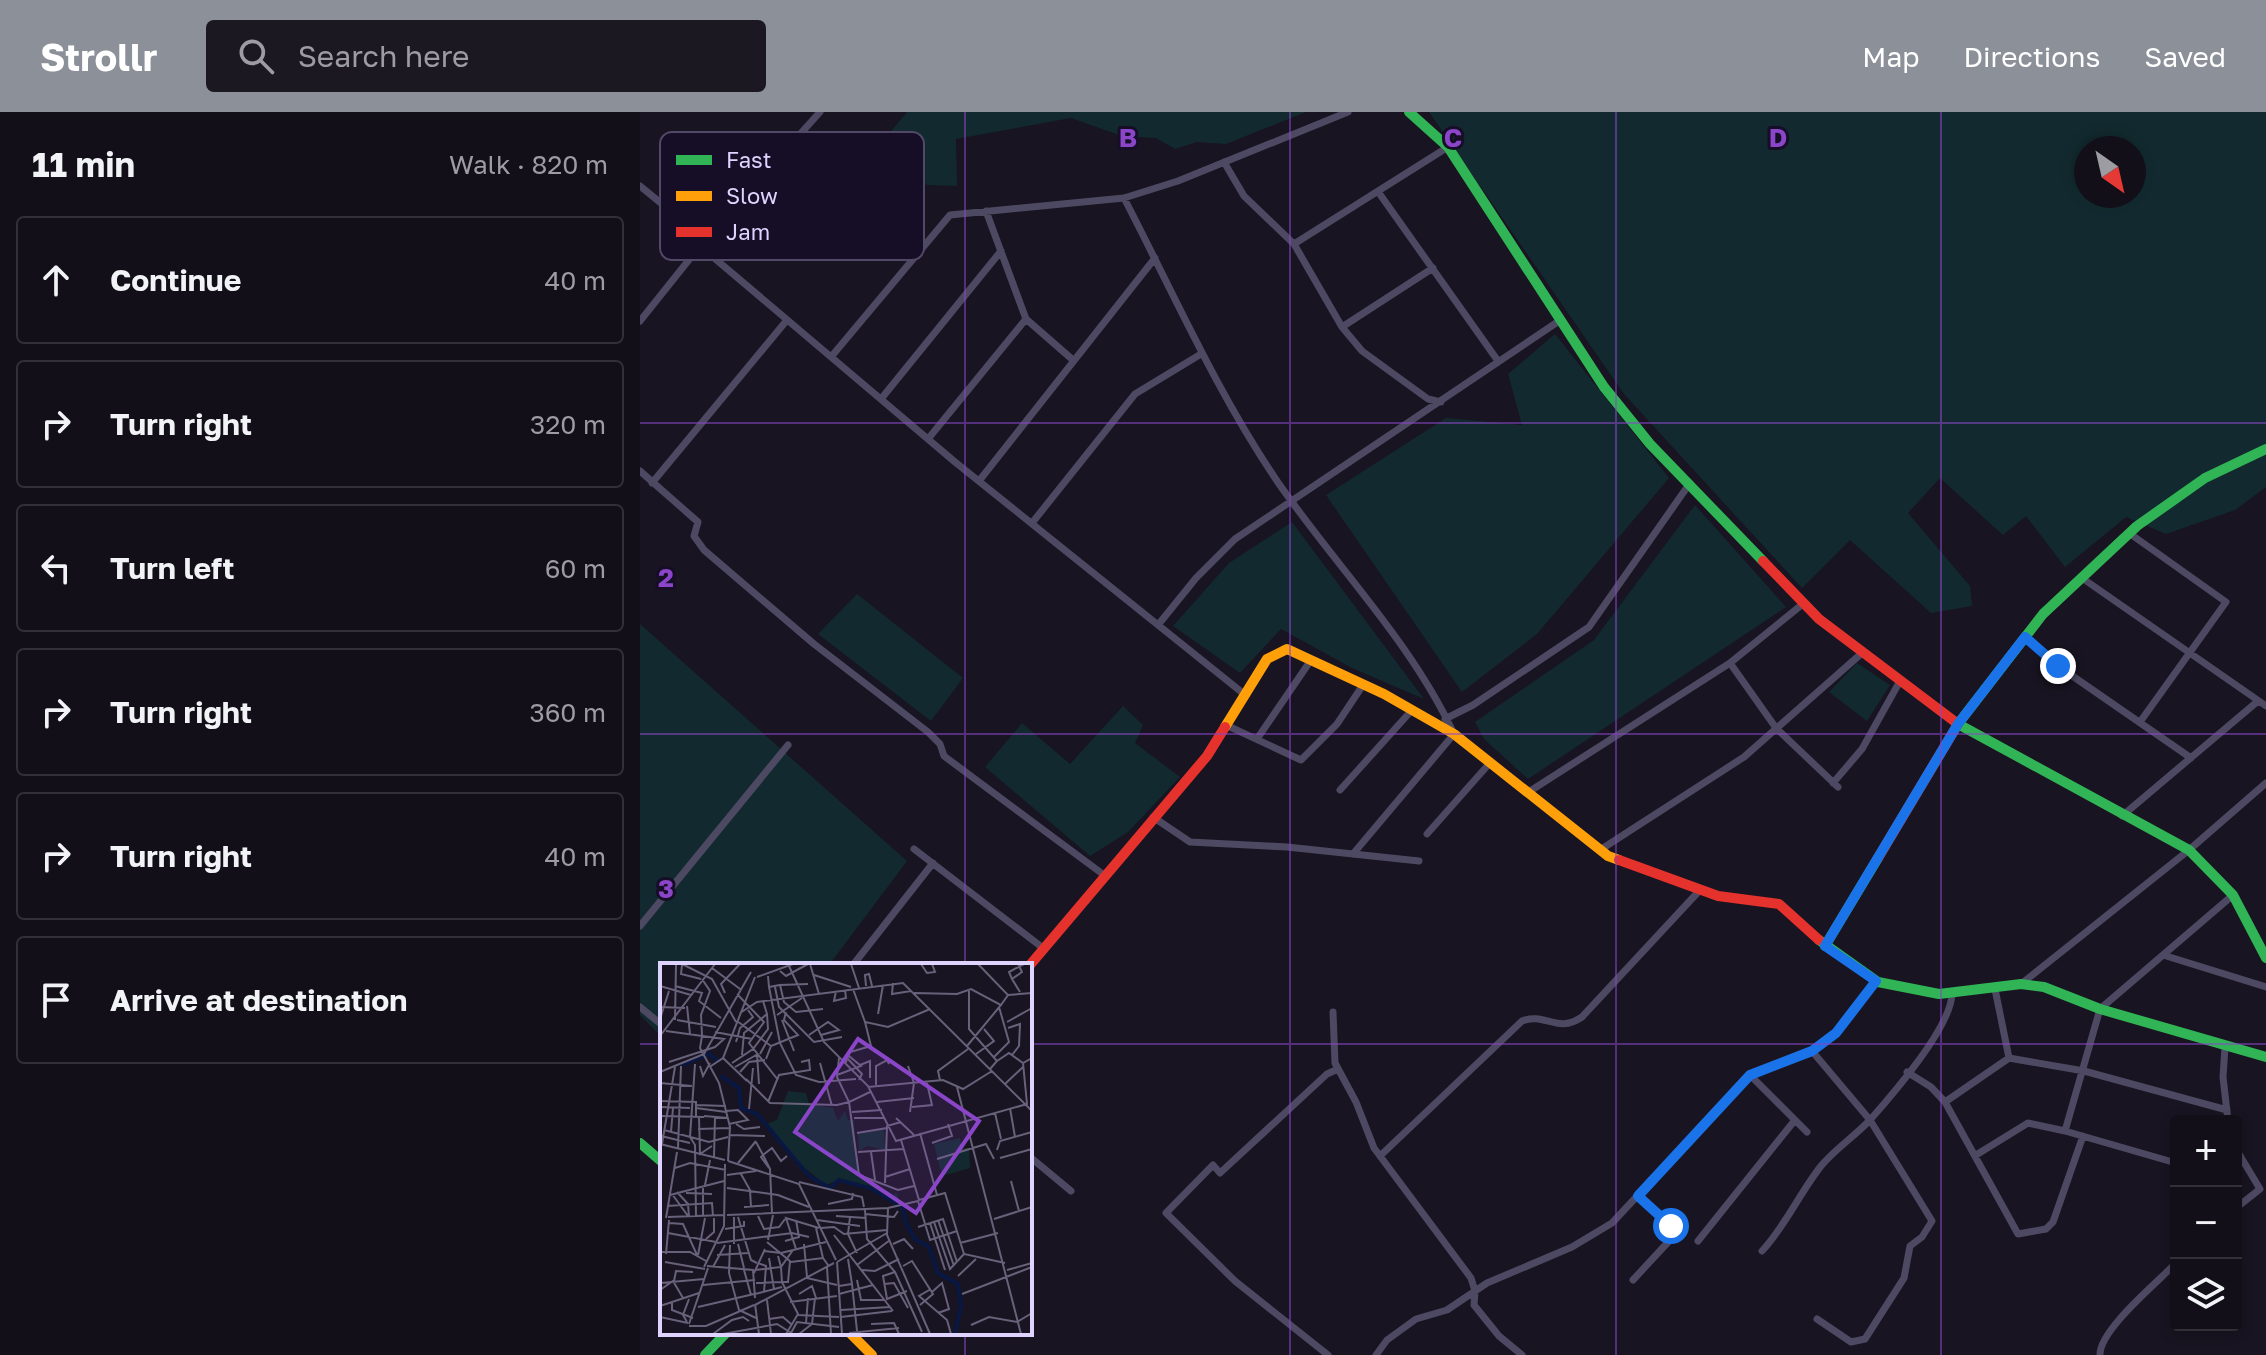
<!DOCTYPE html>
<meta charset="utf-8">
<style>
:root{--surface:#120f19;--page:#1b1822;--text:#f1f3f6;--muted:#9c9ca2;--line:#312f38;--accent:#8c9099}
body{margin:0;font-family:"Golos Text",sans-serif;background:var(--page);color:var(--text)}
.controls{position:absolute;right:24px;bottom:24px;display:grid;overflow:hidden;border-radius:8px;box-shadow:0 4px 12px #0003}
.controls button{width:72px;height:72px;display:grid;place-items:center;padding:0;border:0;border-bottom:2px solid var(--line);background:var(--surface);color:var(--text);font:40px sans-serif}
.compass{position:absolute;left:1434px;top:24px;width:72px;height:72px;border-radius:50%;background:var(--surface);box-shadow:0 4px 12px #0003;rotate:146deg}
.stop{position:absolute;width:24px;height:24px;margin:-18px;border:6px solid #1a73e8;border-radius:50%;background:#fff}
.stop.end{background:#1a73e8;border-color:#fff;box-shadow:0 2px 8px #0008}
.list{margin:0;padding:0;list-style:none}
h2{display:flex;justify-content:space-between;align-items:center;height:104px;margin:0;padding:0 32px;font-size:34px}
h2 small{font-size:26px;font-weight:400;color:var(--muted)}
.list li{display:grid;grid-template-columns:52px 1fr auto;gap:24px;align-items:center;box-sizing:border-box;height:128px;margin:0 16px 16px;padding:0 16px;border:2px solid var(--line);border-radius:8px}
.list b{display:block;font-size:30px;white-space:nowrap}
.list em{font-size:26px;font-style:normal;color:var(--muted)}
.icon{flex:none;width:44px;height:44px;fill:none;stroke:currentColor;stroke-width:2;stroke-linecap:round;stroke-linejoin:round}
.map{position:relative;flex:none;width:1626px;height:1243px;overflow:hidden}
header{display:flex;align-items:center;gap:48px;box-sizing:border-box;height:112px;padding:0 40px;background:var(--accent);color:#fff}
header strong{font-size:38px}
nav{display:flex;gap:44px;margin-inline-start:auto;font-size:28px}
.search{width:560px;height:72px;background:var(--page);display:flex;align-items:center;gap:20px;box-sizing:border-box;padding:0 28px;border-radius:8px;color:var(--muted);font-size:30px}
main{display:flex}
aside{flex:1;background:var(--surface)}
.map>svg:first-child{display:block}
.green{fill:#122a2f;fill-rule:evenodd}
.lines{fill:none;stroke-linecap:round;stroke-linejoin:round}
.street{stroke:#4d4962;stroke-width:7}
.fast{stroke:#30b455;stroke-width:10}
.slow{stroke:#ff9f0a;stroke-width:10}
.jam{stroke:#e5322d;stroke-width:10}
.route{stroke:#1a73e8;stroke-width:10}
.grid{fill:none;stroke:#8a45c9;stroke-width:2;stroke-opacity:0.55}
.inset-river{fill:none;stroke:#091743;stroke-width:4}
.inset-road{fill:none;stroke:#68617a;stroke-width:2}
.view{fill:#8a45c9;fill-opacity:0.15;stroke:#8a45c9;stroke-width:4}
.inset-edge{fill:none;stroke:#dfd4ff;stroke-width:4}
.key{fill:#160e27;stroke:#524968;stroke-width:2}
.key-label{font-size:22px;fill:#dfd4ff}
.grid-label{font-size:26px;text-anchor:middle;font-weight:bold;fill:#8a45c9;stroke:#160e27;stroke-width:6;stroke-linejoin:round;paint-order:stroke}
</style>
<header>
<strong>Strollr</strong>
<div class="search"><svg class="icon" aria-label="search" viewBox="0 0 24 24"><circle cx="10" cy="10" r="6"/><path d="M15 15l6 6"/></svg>Search here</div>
<nav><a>Map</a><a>Directions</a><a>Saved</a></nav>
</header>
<main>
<aside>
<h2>11 min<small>Walk · 820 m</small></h2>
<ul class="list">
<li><svg class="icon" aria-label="ahead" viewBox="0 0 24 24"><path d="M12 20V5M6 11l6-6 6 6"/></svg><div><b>Continue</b></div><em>40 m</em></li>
<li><svg class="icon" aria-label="right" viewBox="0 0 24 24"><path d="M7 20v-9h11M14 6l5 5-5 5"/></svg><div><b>Turn right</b></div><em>320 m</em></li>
<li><svg class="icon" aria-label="left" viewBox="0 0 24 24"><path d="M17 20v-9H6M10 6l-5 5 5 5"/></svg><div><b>Turn left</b></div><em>60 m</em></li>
<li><svg class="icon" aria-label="right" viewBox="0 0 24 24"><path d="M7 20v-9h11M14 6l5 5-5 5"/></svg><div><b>Turn right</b></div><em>360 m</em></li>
<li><svg class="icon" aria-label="right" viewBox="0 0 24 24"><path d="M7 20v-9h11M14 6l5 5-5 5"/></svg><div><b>Turn right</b></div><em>40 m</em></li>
<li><svg class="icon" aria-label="arrive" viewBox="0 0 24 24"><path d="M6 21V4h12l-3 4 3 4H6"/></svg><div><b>Arrive at destination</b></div></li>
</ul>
</aside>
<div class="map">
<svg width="1626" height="1243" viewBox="0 0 1626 1243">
<rect width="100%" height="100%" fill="#181421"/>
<path class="green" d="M 267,0 L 666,0 L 586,32 L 557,30 L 535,37 L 516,26 L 482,24 L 431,6 L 316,27 L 317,74 L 287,73 L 247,24 Z
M 789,0 L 1626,0 L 1626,375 L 1595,398 L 1526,422 L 1486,405 L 1425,455 L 1386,404 L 1363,423 L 1300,366 L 1268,401 L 1330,474 L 1332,494 L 1291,501 L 1210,428 L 1162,476 L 984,282 ZM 1446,36 L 1494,36 L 1494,84 L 1446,84 Z
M 915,222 L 1029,366 L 897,522 L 822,580 L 686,383 L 806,306 L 882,313 L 868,262 Z
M 1055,393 L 1146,495 L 888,667 L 844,627 L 835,610 L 954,528 Z
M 652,410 L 784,587 L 712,556 L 641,517 L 600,561 L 533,514 L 589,451 Z
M 217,482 L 323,566 L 291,609 L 178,522 Z
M 0,512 L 267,749 L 189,853 L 22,853 L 22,925 L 0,903 Z
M 1217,551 L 1250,573 L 1227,609 L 1189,580 Z
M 483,594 L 503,613 L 495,631 L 540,665 L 488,720 L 450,744 L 345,655 L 382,611 L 430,652 Z"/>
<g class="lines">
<path class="street" d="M 584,50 L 604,84 L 654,132 L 702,215 L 722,239 L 788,287 L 801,290
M 0,74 L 66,128
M 739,81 L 858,249
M 484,86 C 534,182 576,279 637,369 C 694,452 771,529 814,622 L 713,742
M 654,132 L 808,35
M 60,134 L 180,0
M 386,207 L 433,248
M 0,209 L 60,134 L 315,350 L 604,582
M 702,215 L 793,156
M 191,245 L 310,103 L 484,86 L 538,69 L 708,0
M 241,287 L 361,139
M 288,327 L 386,207 L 346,99
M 0,359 L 58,410 L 54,424 L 64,438 L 174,532 L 288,620 L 300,632 L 304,644 L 464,763
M 339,369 L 515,146
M 12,371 L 147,208
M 392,411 L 495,282 L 561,242
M 1489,421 L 1586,490 L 1500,610
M 1442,466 L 1626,594
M 518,513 L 556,466 L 595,427 L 919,209
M 1385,525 L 1418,554 L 1551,646
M 1090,551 L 1136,616 L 1198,675
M 805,607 L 833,593 L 949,515 L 1050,371
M 588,614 L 661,648 L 697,612 L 723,573
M 617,627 L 671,548
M 1193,671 L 1222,637 L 1260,569
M 700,678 L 772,598
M 887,681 L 1090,551 L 1164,491
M 1482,704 L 1618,589
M 513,705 L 550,730 L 647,735 L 779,749
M 787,722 L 848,653
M 274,737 L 403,836
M 960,738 L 1104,645 L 1222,541
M 0,814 L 148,633
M 1523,843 L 1626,875
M 213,853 L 293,751
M 1381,872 L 1549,738 L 1626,671
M 1355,877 L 1369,946 L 1444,959 L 1587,998
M 0,895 L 22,913
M 693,900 L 695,951 L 716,990 L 734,1036 L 831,1166 L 835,1179 L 834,1193 L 859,1224 L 882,1243
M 1585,935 L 1583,965 L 1588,1009
M 1172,939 L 1230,1008 L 1292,1109 L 1282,1125 L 1270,1134 L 1264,1166 L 1225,1227 L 1211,1230 L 1177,1207
M 1267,960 L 1291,975 L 1305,990 L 1378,1122 L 1406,1117 L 1413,1110 L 1443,1024
M 1110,963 L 1167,1020
M 1305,990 L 1369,946
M 1596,1037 L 1620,1077 L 1596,1096
M 1336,1043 L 1388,1011 L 1425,1019
M 740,1044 L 882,909 C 905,900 917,922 942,905 L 1060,778
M 390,1045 L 431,1079
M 1536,1051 L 1425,1019 L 1460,897 L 1593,783
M 1058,1129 L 1155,1008
M 1122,1139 C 1146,1113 1159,1082 1181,1054 C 1195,1037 1215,1024 1230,1008 C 1253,982 1312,914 1312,881
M 993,1168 L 1030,1128 L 1032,1120 L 1029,1111 L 998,1084
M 688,1243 L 595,1169 L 526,1101 L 573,1053 L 580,1061 L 687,962 L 698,957
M 736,1243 L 747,1228 L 776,1207 L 807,1198 L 847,1171 L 932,1135 L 972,1111 L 1110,963 L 1172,939 L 1196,921 L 1236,869
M 1460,1243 C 1459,1218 1518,1170 1536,1151"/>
<path class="fast" d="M 769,0 L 808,35 L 964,275 L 1010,332 L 1123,449
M 1626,337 L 1565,366 L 1497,414 L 1403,502 L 1318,612 L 1549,738 L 1593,783 L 1626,846
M 1179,828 L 1238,870 L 1299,882 L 1381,872 L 1404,875 L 1460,897 L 1626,945
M 1185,834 L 1238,746
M 0,1031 L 22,1050
M 65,1243 L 86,1221"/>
<path class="slow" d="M 585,615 L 627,547 L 647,537 L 744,582 L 814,622 L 968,744 L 979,748
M 210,1221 L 232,1243"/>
<path class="jam" d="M 1123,449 L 1179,507 L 1318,612 L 1238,746
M 979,748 L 1078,784 L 1139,792 L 1179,828
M 390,853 L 567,644 L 585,615"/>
</g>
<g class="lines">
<path class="route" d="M 1031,1114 L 998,1084 L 1110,963 L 1172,939 L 1196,921 L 1236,869 L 1185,834 L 1318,612 L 1385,525 L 1418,554"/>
</g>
<path class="grid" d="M 325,0 L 325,853M 650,0 L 650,1243M 976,0 L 976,1243M 1301,0 L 1301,1243M 0,311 L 1626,311M 0,622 L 1626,622M 0,932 L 22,932M 390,932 L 1626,932M 325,1221 L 325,1243"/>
<g transform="translate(20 851)">
<rect width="372" height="372" fill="#181421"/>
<path d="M 128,128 L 146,130 L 149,141 L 173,145 L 178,158 L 185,148 L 188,157 L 194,157 L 198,213 L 234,232 L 236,229 L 239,236 L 181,216 L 166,222 L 135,197 L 107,161 L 117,157 ZM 224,166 L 225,187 L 207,183 L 199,188 L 198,171 ZM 300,175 L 302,185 L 309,185 L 310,205 L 282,213 L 274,181 Z" fill="#122a2f"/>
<path class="inset-river" d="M 22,102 L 49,91 L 59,99M 61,113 L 79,125 L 81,145 L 97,151 L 149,213 L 170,225 L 179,217 L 210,225 L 242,244 L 246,260 L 255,276 L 269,284 L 278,310 L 298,321 L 301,343 L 295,371"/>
<path class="inset-road" d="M 22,1 L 52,16 L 76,59M 150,1 L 159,31M 191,1 L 199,25M 261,1 L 267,10 L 275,9 L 272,1M 318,1 L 348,32 L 341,42M 358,1 L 362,9 L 352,16 L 360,29M 22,2 L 21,11 L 41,16M 129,3 L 164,79 L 208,123 L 236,178 L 367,141 L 363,100M 52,5 L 80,26M 120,8 L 126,13 L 148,1M 154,12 L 191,24M 108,13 L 109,24 L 120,22 L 124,39 L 136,49 L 163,46M 97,14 L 133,1M 42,16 L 50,28 L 41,52 L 42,72M 352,16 L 349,9 L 364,1M 233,20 L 232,31 L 251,28M 120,22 L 148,21M 0,23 L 31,32M 15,23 L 42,30 L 39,38 L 61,55M 206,23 L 205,12 L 209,11 L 212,23M 109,24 L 120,80 L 136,112 L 159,119 L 196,116M 115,24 L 119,44 L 154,79 L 182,74M 193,26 L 205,59 L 228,64 L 270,46M 176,28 L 174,38 L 186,35 L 185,27M 309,28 L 309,66 L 337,98 L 330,106M 65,30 L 61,21 L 80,1M 254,30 L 297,31 L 311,26 L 341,42 L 307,83M 77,31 L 104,59 L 89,80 L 118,117M 348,32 L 372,30M 27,43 L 30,71M 0,44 L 25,45M 80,50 L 97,39 L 243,20 L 372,148M 218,51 L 223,22M 117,52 L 142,35M 0,56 L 9,28M 15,57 L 16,1M 17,57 L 56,64M 122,57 L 134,88M 77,58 L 111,83M 347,59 L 372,45M 348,65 L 360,61 L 359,83 L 352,92M 6,68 L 64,76 L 55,84 L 9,99M 55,69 L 92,76M 149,72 L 168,59 L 179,67 L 161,72M 0,73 L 55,1M 42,73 L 40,85 L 59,120 L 70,164 L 68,198M 76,79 L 80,65 L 93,54 L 88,47M 97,91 L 99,121M 100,91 L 112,69M 316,91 L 334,78 L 324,66M 82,92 L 84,70 L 107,51 L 103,38M 334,94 L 349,79 L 339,44M 63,95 L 87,118M 106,96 L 111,83 L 138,72 L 124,57 L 126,49M 188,96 L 202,111 L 199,117M 337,98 L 349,90 L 363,100 L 372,95M 72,100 L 93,86 L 108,66 L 107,51M 160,100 L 172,143M 35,101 L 30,174 L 35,182 L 36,253M 185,101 L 190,89 L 211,83 L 205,59M 200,102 L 210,98 L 210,115M 40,103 L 43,113 L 50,100M 51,103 L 63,95 L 95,14M 248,103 L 254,120 L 250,149M 75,104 L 98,91M 0,109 L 44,91 L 91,9M 80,109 L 89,99 L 105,97M 177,112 L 201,103 L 189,93M 86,116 L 110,140 L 177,142 L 189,139 L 177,114 L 179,95M 280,117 L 278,108 L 308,86M 0,120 L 32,123M 345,121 L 363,104M 216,122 L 216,103 L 227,97 L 229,101M 208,124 L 283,117 L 303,126 L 332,108M 297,124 L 361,371M 210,129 L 189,139 L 199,212 L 238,227 L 254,223M 0,138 L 36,139 L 36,154M 108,139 L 119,112 L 150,107 L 149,97 L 141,99M 217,139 L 254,135M 36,142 L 66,143M 0,144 L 30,145M 252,144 L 272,142 L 267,120M 36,145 L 66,149M 350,145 L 355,174M 89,146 L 93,105M 66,148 L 78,147 L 88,157 L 69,161M 192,149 L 222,147M 335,150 L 341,176M 0,153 L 44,154M 44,153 L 68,155M 39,154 L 40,191 L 52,183M 194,155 L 225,155M 236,155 L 254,172M 76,161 L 84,166 L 100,164M 38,166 L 69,165M 4,167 L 49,179 L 68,174M 11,169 L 13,145M 197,170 L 227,165M 260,170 L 277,232M 70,172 L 105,173M 1,173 L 30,180M 241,177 L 259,237 L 285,230 L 304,291 L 345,300M 96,179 L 103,192 L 112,185 L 121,198 L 127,193M 272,180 L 292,173 L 288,161M 0,181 L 65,197M 2,181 L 15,104M 18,185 L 21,103M 337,187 L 340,178 L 372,169M 198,189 L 244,186M 211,189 L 215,217M 54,194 L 55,154M 340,195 L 372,186M 277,196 L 326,181 L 334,196M 68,198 L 139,221 L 176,297M 78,200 L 96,178M 15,205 L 30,200 L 66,207M 109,205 L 101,194 L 103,192 L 110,206 L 112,250M 81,211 L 90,227 L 91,244M 67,212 L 96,208M 225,214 L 250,206M 351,218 L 359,248M 139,219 L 202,234 L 204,244M 225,220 L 227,163 L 241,159M 45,222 L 50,197M 43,223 L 43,253M 67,225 L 118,232 L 149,244M 17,229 L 28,241 L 29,254M 26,230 L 52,231M 12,231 L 28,253M 10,232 L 64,218M 258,238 L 270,277 L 297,268M 168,241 L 192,236 L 193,230M 7,243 L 52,240 L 53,253M 84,244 L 109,242M 228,245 L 258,238M 228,245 L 227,272 L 270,371M 205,247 L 207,276 L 235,309 L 262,369M 205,251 L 234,254 L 238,248M 67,252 L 228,245M 98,253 L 104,266 L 119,264 L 125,256M 176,253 L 206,255M 8,254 L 64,252M 74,254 L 74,281M 78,254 L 91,297 L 97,300M 190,254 L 188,271 L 197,290M 6,255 L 17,189M 334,256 L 372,244M 157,257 L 200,263M 278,257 L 294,303M 274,259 L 290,306 L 304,291M 9,260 L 23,261 L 37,292M 270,260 L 285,307M 258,264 L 283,256 L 297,299M 156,265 L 163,295M 161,265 L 174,264 L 184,271 L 227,267M 65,266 L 84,263 L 84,258M 8,270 L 56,279M 174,272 L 233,348M 46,276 L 54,269 L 54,255M 108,277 L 113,252M 125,278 L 139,274 L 136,257M 107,279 L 131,299 L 163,295 L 168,302M 57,280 L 132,270 L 149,274M 300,280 L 338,270M 78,281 L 84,305M 144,281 L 147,314M 233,281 L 244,276 L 253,286M 70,282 L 69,310 L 79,347 L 96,355M 136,286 L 126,255 L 159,265M 104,288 L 121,290 L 166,279M 0,289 L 30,289 L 46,298M 6,291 L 9,257M 38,292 L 45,255M 57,292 L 88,290M 109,295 L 114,326M 188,296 L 192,321M 130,298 L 128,319 L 122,319 L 121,304 L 133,287M 5,299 L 45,306M 177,299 L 182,371M 177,299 L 227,270M 98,300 L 106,303 L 104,329M 197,302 L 230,277M 47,303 L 93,307 L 95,335M 243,303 L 252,298 L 273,331 L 260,342M 44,304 L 64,263 L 65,201M 53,304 L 65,282M 167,304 L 171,371M 84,307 L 91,332M 95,307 L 121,304 L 118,293M 202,307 L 215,308 L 239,296M 347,307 L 372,300M 235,309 L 223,313 L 227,336 L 247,328M 94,310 L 105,286M 298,313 L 316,296M 147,315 L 177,322M 197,317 L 201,337 L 225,337M 14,318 L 16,308 L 33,309M 0,320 L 44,316M 96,320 L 122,319 L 138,351 L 126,371M 224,321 L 234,320 L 248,345M 43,322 L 95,317M 179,323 L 192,321 L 197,368M 271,326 L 259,333 L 287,357 L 291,371M 0,327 L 13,318 L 23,335M 272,329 L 282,320 L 289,346 L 278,350M 95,331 L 122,324M 139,331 L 152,323 L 156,335M 179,331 L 213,322M 302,331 L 372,304M 107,337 L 111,371M 130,339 L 177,333M 12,340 L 12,347 L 33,355M 95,341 L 99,371M 95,342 L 174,300M 0,343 L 39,330M 38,344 L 94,331M 181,347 L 230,344M 138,352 L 179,354M 0,354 L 28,360M 181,354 L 232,348M 109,356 L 123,354 L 131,361M 27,359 L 23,352 L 29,336M 146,360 L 148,335M 29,361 L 48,305M 211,361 L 234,360 L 239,371M 311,362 L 329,354 L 357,359 L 372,350M 29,363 L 46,363 L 94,342M 131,370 L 137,359 L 179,364M 189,370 L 239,365M 53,371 L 72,357 L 83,354 L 89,358M 63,371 L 117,361 L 133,371M 139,371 L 152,361 L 155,335"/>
<path class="view" d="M 198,76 L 319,158 L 256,250 L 135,169 Z"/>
<rect width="372" height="372" class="inset-edge"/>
</g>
<rect x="20" y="20" width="264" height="128" rx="12" class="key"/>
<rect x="36" y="43" width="36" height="10" fill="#30b455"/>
<rect x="36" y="79" width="36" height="10" fill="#ff9f0a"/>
<rect x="36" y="115" width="36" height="10" fill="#e5322d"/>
<g class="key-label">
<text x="86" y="56">Fast</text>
<text x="86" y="92">Slow</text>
<text x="86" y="128">Jam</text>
</g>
<g class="grid-label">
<text x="488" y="35">B</text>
<text x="813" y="35">C</text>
<text x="1138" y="35">D</text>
<text x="26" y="475">2</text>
<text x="26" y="786">3</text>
</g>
</svg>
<div class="controls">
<button>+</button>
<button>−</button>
<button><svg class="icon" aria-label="layers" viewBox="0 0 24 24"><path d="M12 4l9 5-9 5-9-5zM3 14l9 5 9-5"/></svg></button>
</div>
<svg class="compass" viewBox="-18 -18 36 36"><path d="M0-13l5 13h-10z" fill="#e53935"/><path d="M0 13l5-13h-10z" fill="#9c9ca2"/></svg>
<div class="stop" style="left:1031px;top:1114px"></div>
<div class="stop end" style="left:1418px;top:554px"></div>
</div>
</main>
